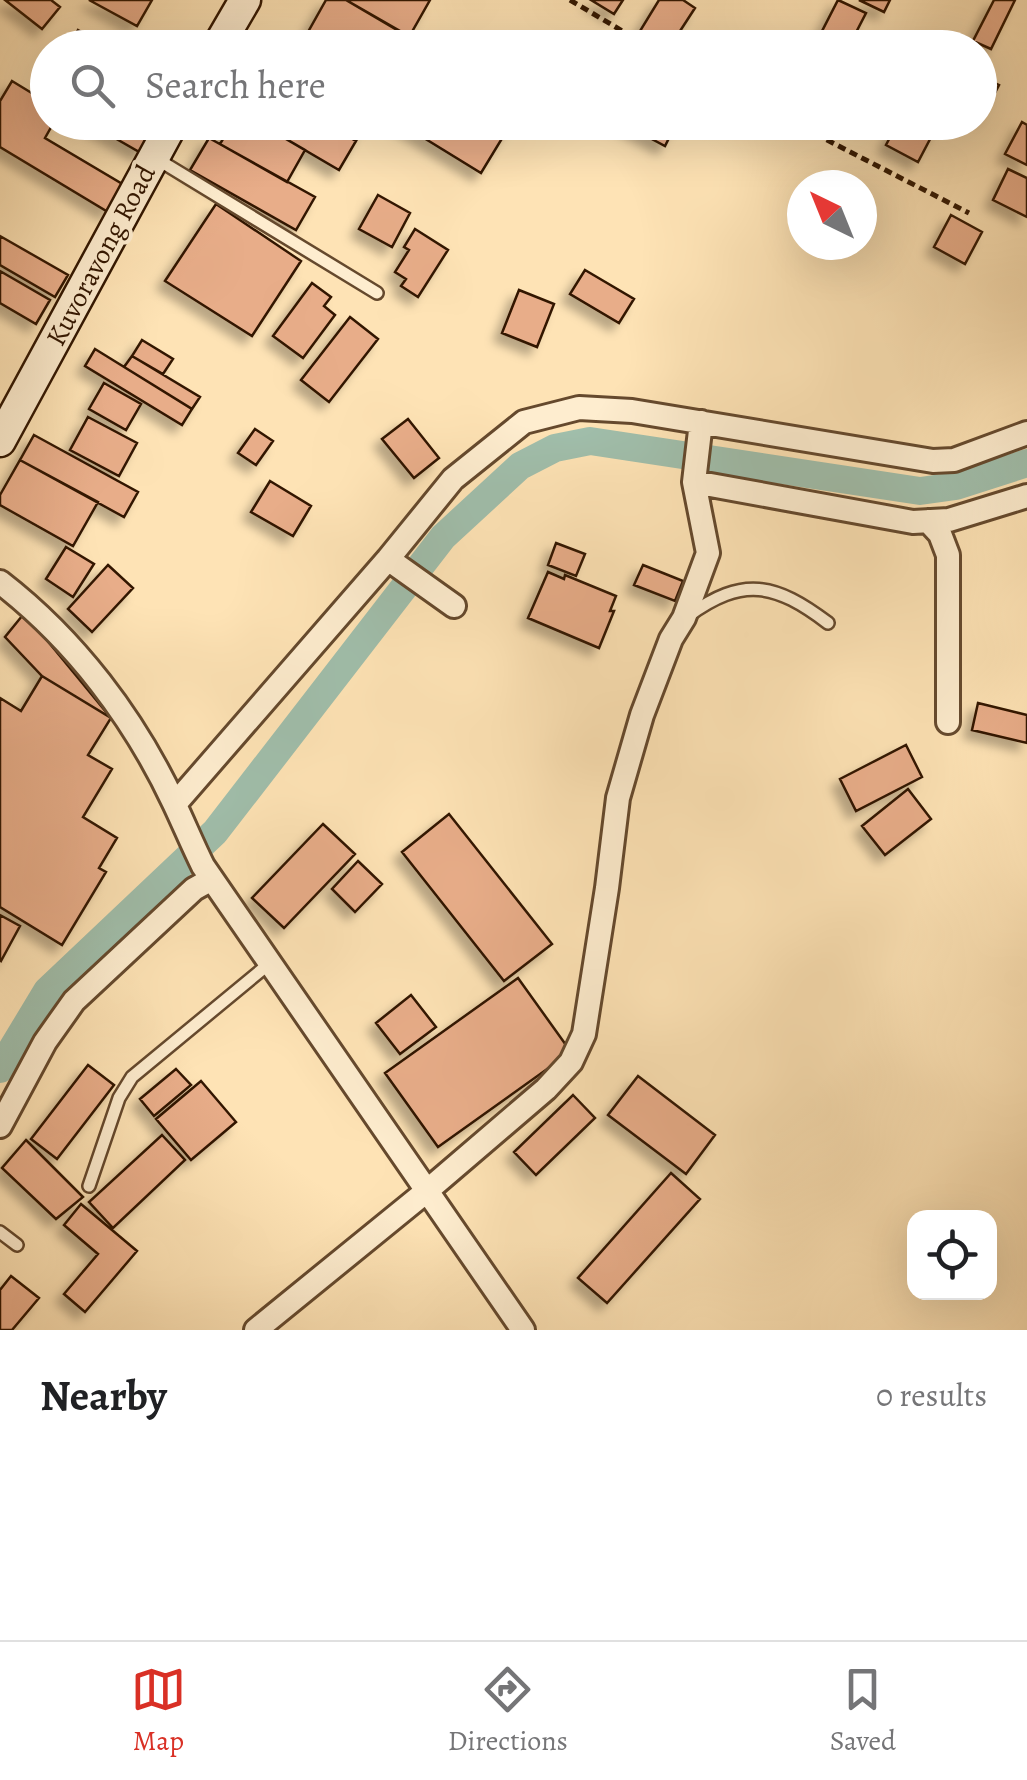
<!DOCTYPE html>
<style>
:root{--surface:#fff;--page:#f6f6f6;--text:#202124;--muted:#757577;--line:#e0e0e0;--accent:#d93025}
body{margin:0;font-family:Alegreya,serif;background:var(--page);color:var(--text)}
.controls{position:absolute;right:30px;bottom:30px;display:grid;overflow:hidden;border-radius:20px;box-shadow:0 10px 40px #0002}
.controls button{width:90px;height:90px;display:grid;place-items:center;padding:0;border:0;border-bottom:2px solid var(--line);background:var(--surface);color:var(--text);font:50px sans-serif}
.compass{position:absolute;left:787px;top:170px;width:90px;height:90px;border-radius:50%;background:var(--surface);box-shadow:0 10px 40px #0002;rotate:317deg}
.list{margin:0;padding:0;list-style:none}
h2{display:flex;justify-content:space-between;align-items:center;height:130px;margin:0;padding:0 40px;font-size:42px}
h2 small{font-size:32px;font-weight:400;color:var(--muted)}
.icon{flex:none;width:55px;height:55px;fill:none;stroke:currentColor;stroke-width:2;stroke-linecap:round;stroke-linejoin:round}
.map{position:relative;flex:none;width:1027px;height:1330px;overflow:hidden}
.search{position:absolute;background:var(--surface);box-shadow:0 10px 40px #0002;left:30px;right:30px;top:30px;height:110px;display:flex;align-items:center;gap:25px;box-sizing:border-box;padding:0 35px;border-radius:55px;color:var(--muted);font-size:38px}
.sheet{height:310px;background:var(--surface)}
nav{display:flex;justify-content:space-around;align-items:center;box-sizing:border-box;height:140px;border-top:2px solid var(--line);background:var(--surface);font-size:28px;color:var(--muted)}
nav a{display:grid;justify-items:center;gap:5px}
nav .on{color:var(--accent)}
.map>svg:first-child{display:block}
.lines{fill:none;stroke-linecap:round;stroke-linejoin:round}
.canal{stroke:#a0beab;stroke-width:28}
.building{fill:#e8ad89;stroke:#321600;stroke-width:2.5;filter:url(#shadow)}
.lane-casing{stroke:#65492d;stroke-width:16}
.street-casing{stroke:#65492d;stroke-width:28}
.secondary-casing{stroke:#321600;stroke-width:35}
.path{stroke:#321600;stroke-width:5;stroke-dasharray:8 5;stroke-linecap:butt}
.lane{stroke:#feedcf;stroke-width:11}
.street{stroke:#feedcf;stroke-width:22}
.secondary{stroke:#feedcf;stroke-width:30}
.labels{text-anchor:middle;stroke-width:8;stroke-linejoin:round;paint-order:stroke}
.street-label{font-size:28px;fill:#321600;stroke:#feedcf}
</style>
<div class="map">
<svg width="1027" height="1330" viewBox="0 0 1027 1330">
<defs>
<filter id="shadow"><feDropShadow dx="-8" dy="8" stdDeviation="5" flood-color="#0004"/></filter>
</defs>
<rect width="100%" height="100%" fill="#fee3b5"/>
<filter id="stains"><feTurbulence type="fractalNoise" baseFrequency=".002" numOctaves="4"/><feColorMatrix values="0 0 0 0 .2 0 0 0 0 .09 0 0 0 0 .02 0 0 0 .5 -.17"/></filter>
<radialGradient id="worn" r=".72"><stop offset=".6" stop-color="#630" stop-opacity="0"/><stop offset="1" stop-color="#630" stop-opacity=".3"/></radialGradient>
<g class="lines">
<path class="canal" d="M 0,1069 L 47,991 L 215,832 L 443,537 L 520,466 L 555,448 L 590,441 L 920,491 L 956,486 L 1027,463"/>
</g>
<path class="building" d="M 5,0 L 51,0 L 60,7 L 42,29 Z
M 89,0 L 152,0 L 137,26 Z
M 326,0 L 346,0 L 414,39 L 410,48 L 299,48 Z
M 346,0 L 430,0 L 409,37 Z
M 591,0 L 623,0 L 614,14 Z
M 659,0 L 683,0 L 695,8 L 669,48 L 640,31 Z
M 838,0 L 866,13 L 848,48 L 840,48 L 819,37 Z
M 859,0 L 890,0 L 884,12 Z
M 994,0 L 1015,0 L 991,49 L 973,41 Z
M 78,30 L 109,48 L 68,48 Z
M 980,76 L 999,85 L 983,116 L 980,114 Z
M 12,81 L 48,103 L 48,122 L 54,122 L 45,138 L 124,185 L 108,212 L 0,147 L 0,101 Z
M 87,122 L 158,122 L 141,153 Z
M 233,122 L 257,122 L 305,150 L 287,182 L 220,144 Z
M 257,122 L 323,122 L 356,141 L 339,170 Z
M 323,122 L 366,122 L 356,141 Z
M 398,122 L 512,122 L 481,173 Z
M 620,122 L 677,122 L 665,146 Z
M 898,122 L 939,122 L 918,162 L 886,145 Z
M 1022,122 L 1027,125 L 1027,165 L 1005,154 Z
M 209,138 L 315,197 L 296,230 L 190,170 Z
M 1008,169 L 1027,178 L 1027,217 L 993,200 Z
M 378,195 L 410,213 L 392,247 L 359,229 Z
M 216,204 L 301,261 L 252,336 L 165,281 Z
M 951,215 L 982,232 L 965,264 L 934,247 Z
M 415,229 L 448,250 L 418,297 L 401,286 L 406,279 L 395,272 L 409,250 L 404,247 Z
M 0,236 L 68,275 L 55,297 L 0,265 Z
M 585,270 L 634,299 L 619,323 L 570,294 Z
M 0,271 L 50,300 L 36,324 L 0,303 Z
M 312,283 L 331,297 L 324,306 L 335,315 L 303,358 L 273,336 Z
M 519,290 L 554,304 L 537,347 L 502,333 Z
M 350,317 L 378,339 L 329,402 L 301,380 Z
M 142,340 L 173,359 L 163,374 L 132,356 Z
M 95,349 L 192,409 L 182,425 L 85,366 Z
M 132,356 L 200,397 L 192,409 L 124,367 Z
M 104,383 L 141,404 L 126,430 L 89,409 Z
M 88,417 L 137,443 L 119,476 L 70,450 Z
M 408,419 L 439,458 L 414,478 L 382,439 Z
M 255,429 L 273,441 L 256,465 L 238,453 Z
M 34,435 L 138,492 L 124,517 L 20,460 Z
M 20,460 L 98,502 L 73,546 L 0,505 L 0,495 Z
M 270,481 L 311,506 L 293,536 L 251,512 Z
M 556,543 L 585,554 L 576,576 L 548,565 Z
M 66,547 L 94,564 L 73,597 L 46,579 Z
M 108,565 L 133,588 L 92,632 L 68,609 Z
M 643,565 L 683,581 L 675,601 L 634,585 Z
M 548,572 L 564,579 L 565,575 L 616,596 L 610,611 L 614,611 L 599,648 L 528,618 Z
M 22,616 L 41,633 L 111,718 L 42,676 L 5,637 Z
M 42,676 L 111,718 L 88,755 L 112,769 L 83,817 L 117,838 L 99,868 L 106,872 L 62,945 L 0,907 L 0,698 L 21,711 Z
M 978,703 L 1027,715 L 1027,743 L 972,730 Z
M 906,745 L 922,777 L 856,811 L 840,779 Z
M 908,789 L 931,819 L 885,855 L 862,826 Z
M 449,814 L 552,944 L 504,981 L 402,852 Z
M 323,824 L 355,854 L 284,928 L 252,898 Z
M 358,861 L 382,884 L 355,912 L 332,889 Z
M 0,915 L 20,926 L 1,961 L 0,960 Z
M 518,978 L 571,1052 L 438,1147 L 385,1073 Z
M 411,995 L 436,1027 L 400,1054 L 376,1023 Z
M 88,1065 L 114,1085 L 57,1159 L 31,1139 Z
M 176,1069 L 191,1085 L 154,1116 L 140,1099 Z
M 638,1076 L 715,1135 L 686,1174 L 608,1115 Z
M 201,1081 L 236,1122 L 191,1160 L 156,1119 Z
M 573,1095 L 595,1118 L 536,1175 L 514,1152 Z
M 162,1135 L 185,1160 L 113,1228 L 89,1202 Z
M 26,1140 L 83,1197 L 56,1219 L 2,1168 Z
M 671,1173 L 700,1199 L 607,1303 L 578,1278 Z
M 81,1204 L 137,1251 L 85,1312 L 64,1294 L 98,1254 L 64,1225 Z
M 11,1276 L 39,1298 L 12,1330 L 0,1330 L 0,1290 Z"/>
<g class="lines">
<g class="lane-casing">
<path id="lane" d="M 157,159 L 377,293
M 688,616 C 743,576 775,583 828,623
M 89,1186 L 119,1098 L 132,1077 L 270,963
M 0,1232 L 17,1245"/>
</g>
<g class="street-casing">
<path id="street" d="M 694,482 L 913,522 L 949,520 L 1027,496
M 928,521 L 940,534 L 948,555 L 948,722
M 388,559 L 454,606
M 0,582 C 75,640 134,718 174,803 C 184,824 193,846 203,866 L 523,1330
M 175,804 L 388,559 L 453,479 L 524,422 L 579,408 L 632,411 L 933,461 L 954,460 L 1027,433
M 0,1126 L 45,1042 L 74,1001 L 194,889 L 212,879
M 256,1330 L 428,1190 L 546,1089 L 571,1062 L 584,1034 L 607,888 L 618,798 L 642,715 L 671,639 L 684,618 L 708,553 L 694,482 L 701,422"/>
</g>
<g class="secondary-casing">
<path id="secondary" d="M 217,48 L 245,0
M 0,441 L 173,122"/>
</g>
<path class="path" d="M 570,0 L 651,48
M 792,122 L 969,213"/>
<use href="#lane" class="lane"/>
<use href="#street" class="street"/>
<use href="#secondary" class="secondary"/>
</g>
<g class="labels">
<g class="street-label">
<text transform="translate(100 255) rotate(-62)" y="10">Kuvoravong Road</text>
</g>
</g>
<rect width="100%" height="100%" filter="url(#stains)"/>
<rect width="100%" height="100%" fill="url(#worn)"/>
</svg>
<div class="controls">
<button><svg class="icon" aria-label="locate" viewBox="0 0 24 24"><circle cx="12" cy="12" r="6"/><path d="M12 2v4M12 18v4M2 12h4M18 12h4"/></svg></button>
</div>
<svg class="compass" viewBox="-18 -18 36 36"><path d="M0-13l5 13h-10z" fill="#e53935"/><path d="M0 13l5-13h-10z" fill="#757577"/></svg>
<div class="search"><svg class="icon" aria-label="search" viewBox="0 0 24 24"><circle cx="10" cy="10" r="6"/><path d="M15 15l6 6"/></svg>Search here</div>
</div>
<section class="sheet">
<h2>Nearby<small>0 results</small></h2>
<ul class="list">
</ul>
</section>
<nav>
<a class="on"><svg class="icon" aria-label="map" viewBox="0 0 24 24"><path d="M3 6l6-2 6 2 6-2v14l-6 2-6-2-6 2zM9 4v14M15 6v14"/></svg>Map</a>
<a><svg class="icon" aria-label="directions" viewBox="0 0 24 24"><path d="M12 3l9 9-9 9-9-9zM9 14v-3h6M13 9l2 2-2 2"/></svg>Directions</a>
<a><svg class="icon" aria-label="saved" viewBox="0 0 24 24"><path d="M7 4h10v16l-5-4-5 4z"/></svg>Saved</a>
</nav>
